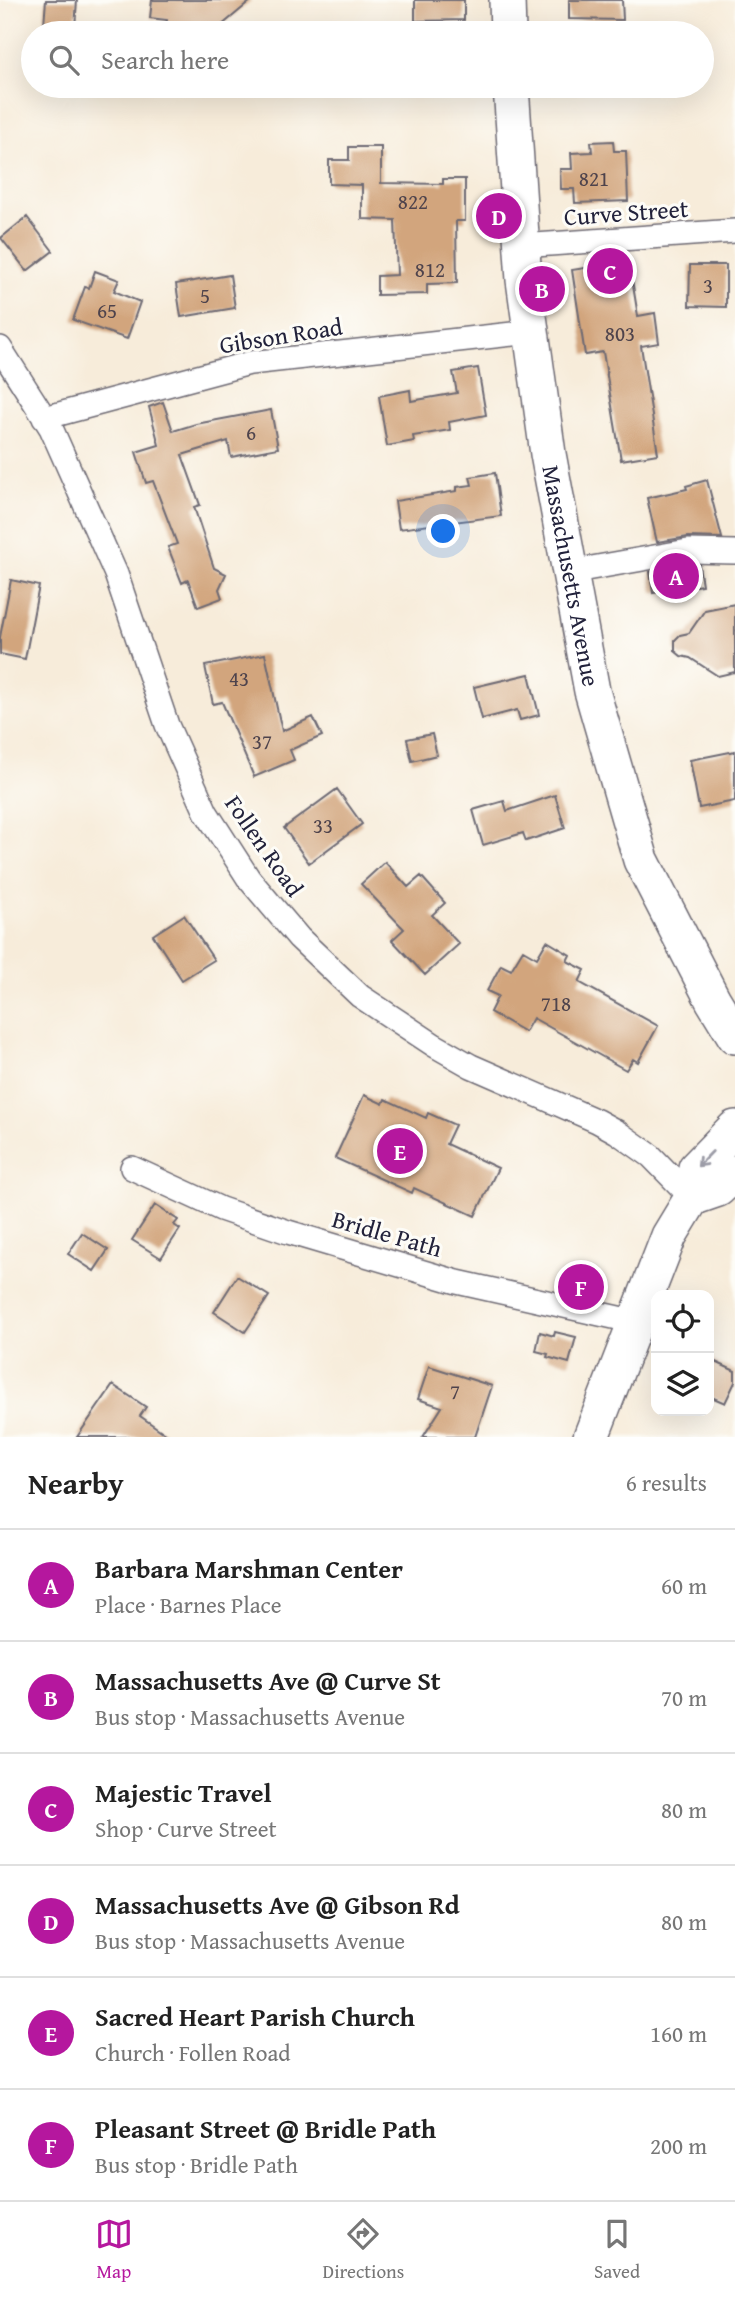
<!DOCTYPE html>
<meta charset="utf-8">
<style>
:root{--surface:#fff;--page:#f6f6f6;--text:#222;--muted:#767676;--line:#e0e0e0;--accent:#b5179e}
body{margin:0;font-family:"Gentium Book Plus",serif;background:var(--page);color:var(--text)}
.controls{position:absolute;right:21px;bottom:21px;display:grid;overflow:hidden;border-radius:14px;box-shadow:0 7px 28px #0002}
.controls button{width:63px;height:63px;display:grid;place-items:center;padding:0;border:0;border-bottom:2px solid var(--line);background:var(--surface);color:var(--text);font:35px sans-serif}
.you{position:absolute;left:444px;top:532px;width:24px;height:24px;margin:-18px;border:5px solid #fff;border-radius:50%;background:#1a73e8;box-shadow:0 0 0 10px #1a73e833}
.badge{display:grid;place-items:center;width:46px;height:46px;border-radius:50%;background:var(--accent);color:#fff;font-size:23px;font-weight:700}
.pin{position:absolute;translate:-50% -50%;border:4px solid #fff;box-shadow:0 2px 7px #0006}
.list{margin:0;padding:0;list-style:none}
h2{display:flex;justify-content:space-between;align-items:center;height:91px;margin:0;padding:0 28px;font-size:30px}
h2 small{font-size:23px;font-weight:400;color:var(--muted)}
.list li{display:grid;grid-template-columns:46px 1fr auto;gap:21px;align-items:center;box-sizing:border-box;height:112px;padding:0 28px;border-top:2px solid var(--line)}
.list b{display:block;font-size:26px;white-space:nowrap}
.list p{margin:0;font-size:23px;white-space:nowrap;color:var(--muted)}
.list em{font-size:23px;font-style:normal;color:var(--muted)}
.icon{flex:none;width:38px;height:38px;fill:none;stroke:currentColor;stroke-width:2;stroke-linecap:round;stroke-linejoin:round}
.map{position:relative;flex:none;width:735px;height:1437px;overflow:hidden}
.search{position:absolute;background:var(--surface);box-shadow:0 7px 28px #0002;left:21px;right:21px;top:21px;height:77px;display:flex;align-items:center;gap:18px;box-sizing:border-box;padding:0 24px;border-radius:38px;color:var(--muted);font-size:26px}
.sheet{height:763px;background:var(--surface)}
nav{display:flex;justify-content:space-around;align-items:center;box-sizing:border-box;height:98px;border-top:2px solid var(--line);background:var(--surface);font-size:19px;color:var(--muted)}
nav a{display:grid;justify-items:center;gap:4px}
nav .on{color:var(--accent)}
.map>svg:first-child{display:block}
.building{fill:#d2a57d}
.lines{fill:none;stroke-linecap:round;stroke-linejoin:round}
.minor-casing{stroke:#6d6973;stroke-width:26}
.primary-casing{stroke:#6d6973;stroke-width:38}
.minor{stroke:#fff;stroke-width:23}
.primary{stroke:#fff;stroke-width:35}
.oneway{stroke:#9c9ca7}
.labels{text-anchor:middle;stroke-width:6;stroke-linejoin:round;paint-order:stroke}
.number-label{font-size:21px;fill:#4e434c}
.street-label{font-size:24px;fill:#22223b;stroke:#fdfcf7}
</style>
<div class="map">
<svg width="735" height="1437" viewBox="0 0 735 1437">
<rect width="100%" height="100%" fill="#fdfcf7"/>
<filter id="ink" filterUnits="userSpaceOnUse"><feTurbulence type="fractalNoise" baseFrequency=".0143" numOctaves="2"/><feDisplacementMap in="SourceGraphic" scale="14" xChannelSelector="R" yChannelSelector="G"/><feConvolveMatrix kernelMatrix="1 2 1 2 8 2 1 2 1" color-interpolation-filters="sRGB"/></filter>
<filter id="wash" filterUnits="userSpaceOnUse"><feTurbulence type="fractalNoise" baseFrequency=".00686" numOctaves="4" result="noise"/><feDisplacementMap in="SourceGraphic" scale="28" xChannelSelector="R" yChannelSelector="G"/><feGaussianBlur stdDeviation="1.57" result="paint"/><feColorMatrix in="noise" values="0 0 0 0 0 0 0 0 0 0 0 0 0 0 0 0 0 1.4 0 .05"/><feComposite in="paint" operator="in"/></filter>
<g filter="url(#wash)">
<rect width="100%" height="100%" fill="#f7ecda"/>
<g id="blocks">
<path class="building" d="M 46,0 L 77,0 L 75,28 L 44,25 Z
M 152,0 L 252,0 L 215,31 L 193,30 L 192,33 L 172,33 L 173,26 L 166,26 L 167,20 L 150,18 Z
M 415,0 L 464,0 L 464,20 L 415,21 Z
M 569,0 L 622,0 L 623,20 L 569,19 Z
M 613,141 L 614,151 L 626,151 L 628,201 L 575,203 L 574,189 L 561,189 L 560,169 L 572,169 L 571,153 L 592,152 L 591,142 Z
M 349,147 L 381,147 L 381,183 L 443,184 L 443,179 L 465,179 L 465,221 L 456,221 L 457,283 L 427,284 L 427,294 L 377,295 L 377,276 L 397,275 L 395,220 L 362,219 L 362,185 L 329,184 L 329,160 L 349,160 Z
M 27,217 L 53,251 L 27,271 L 1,238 Z
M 629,261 L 638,316 L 655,313 L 659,343 L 641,346 L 658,454 L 621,460 L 603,352 L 585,355 L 572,270 Z
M 690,265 L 726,265 L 726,307 L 689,306 Z
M 95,271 L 119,280 L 114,291 L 140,302 L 127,339 L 73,320 L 85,287 L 89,288 Z
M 230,275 L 235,308 L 181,317 L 176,284 Z
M 478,368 L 486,415 L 449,422 L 450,430 L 413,436 L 414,441 L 387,446 L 379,396 L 410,390 L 411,401 L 457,393 L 453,372 Z
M 163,402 L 173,431 L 196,424 L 271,410 L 278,448 L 231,457 L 228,441 L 182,455 L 200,505 L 194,507 L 214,568 L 226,574 L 219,589 L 222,598 L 198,607 L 188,580 L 182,583 L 168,547 L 177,544 L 153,481 L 146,483 L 136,452 L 159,445 L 149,407 Z
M 495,473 L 501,516 L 399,529 L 395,501 L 457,491 L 457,487 L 472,485 L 470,477 Z
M 707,480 L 722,538 L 688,537 L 657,542 L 647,498 L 687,489 L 686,486 Z
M 689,565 L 699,565 L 702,585 L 653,593 L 650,572 Z
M 11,580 L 39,586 L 25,659 L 0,654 L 0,637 Z
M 735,604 L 735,672 L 718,676 L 690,658 L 681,656 L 675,651 L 675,640 L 680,635 L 689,633 L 705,610 Z
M 265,654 L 282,731 L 313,717 L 322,736 L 290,750 L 294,760 L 254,777 L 222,702 L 213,704 L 205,666 Z
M 529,674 L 539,715 L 520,720 L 517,710 L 482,719 L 474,687 Z
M 432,734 L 437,755 L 412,761 L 407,739 Z
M 735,751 L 735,801 L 699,808 L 690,760 Z
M 337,789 L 362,824 L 309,863 L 284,828 Z
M 555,795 L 565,828 L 526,841 L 523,833 L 483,845 L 473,810 L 504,801 L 507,811 Z
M 385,862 L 408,887 L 421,876 L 445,903 L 432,915 L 459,944 L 425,975 L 392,940 L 404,929 L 361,884 Z
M 184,915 L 214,960 L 182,980 L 153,935 Z
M 547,941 L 570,955 L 567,961 L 585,970 L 579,982 L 658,1026 L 638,1062 L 633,1059 L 626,1070 L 533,1018 L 525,1032 L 490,1012 L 498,996 L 487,991 L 501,965 L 511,970 L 523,950 L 537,958 Z
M 364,1095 L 383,1104 L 385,1099 L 426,1118 L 428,1113 L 455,1125 L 446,1144 L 498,1168 L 475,1216 L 414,1188 L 412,1193 L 335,1158 Z
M 155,1205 L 178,1220 L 174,1225 L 180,1229 L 161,1258 L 132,1240 Z
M 82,1233 L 108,1250 L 94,1271 L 68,1254 Z
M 237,1276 L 269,1296 L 245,1332 L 214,1312 Z
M 540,1332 L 554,1336 L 555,1332 L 576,1337 L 569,1363 L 547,1357 L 548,1354 L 536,1351 Z
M 709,1359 L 735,1371 L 735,1382 L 725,1403 L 709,1396 Z
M 429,1366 L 492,1386 L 475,1437 L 423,1437 L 442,1407 L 418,1399 Z
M 113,1385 L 146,1407 L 140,1416 L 170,1437 L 77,1437 Z"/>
</g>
</g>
<g filter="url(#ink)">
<use href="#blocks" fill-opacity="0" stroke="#6d6973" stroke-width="2"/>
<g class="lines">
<g class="minor-casing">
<path id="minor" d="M 521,246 L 735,231
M 0,348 L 51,428 L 116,574 L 167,725 L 206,812 L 249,879 L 299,938 L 360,996 L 434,1045 L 471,1066 L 597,1121 L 617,1132 L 651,1156 L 692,1198
M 44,418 L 250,363 L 531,332
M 569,572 L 688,551 L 735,552
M 132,1168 L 221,1209 L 288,1232 L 457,1282 L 636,1322"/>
</g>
<g class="primary-casing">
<g id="primary">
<path d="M 507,0 L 508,33"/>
<path id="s1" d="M 511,86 L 524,280 L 548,454 L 592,691 L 641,860 L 713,1000 L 735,1036"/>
<path d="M 692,1198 L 718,1189 L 735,1173"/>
<path d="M 591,1437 L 669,1236 L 692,1198 L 696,1168 L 735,1128"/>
</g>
</g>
<use href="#minor" class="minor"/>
<use href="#primary" class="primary"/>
</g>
<defs><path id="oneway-shaft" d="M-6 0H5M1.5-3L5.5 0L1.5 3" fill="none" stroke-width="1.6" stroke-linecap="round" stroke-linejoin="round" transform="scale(1.75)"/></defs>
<use class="oneway" href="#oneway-shaft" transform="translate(705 1159) rotate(134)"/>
</g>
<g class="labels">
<g class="number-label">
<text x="594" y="186">821</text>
<text x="413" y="209">822</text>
<text x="430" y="277">812</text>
<text x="708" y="293">3</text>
<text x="205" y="303">5</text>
<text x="107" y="318">65</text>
<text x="620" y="341">803</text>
<text x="251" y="440">6</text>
<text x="239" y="686">43</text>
<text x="262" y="749">37</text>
<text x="323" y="833">33</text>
<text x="556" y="1011">718</text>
<text x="455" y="1399">7</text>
</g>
<g class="street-label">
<text transform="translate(626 213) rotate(-4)" y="8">Curve Street</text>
<text transform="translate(281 336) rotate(-9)" y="8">Gibson Road</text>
<text dy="8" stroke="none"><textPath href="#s1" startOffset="494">Massachusetts Avenue</textPath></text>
<text transform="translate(264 846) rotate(55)" y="8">Follen Road</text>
<text transform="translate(387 1234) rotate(16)" y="8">Bridle Path</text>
</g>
</g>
</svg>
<div class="controls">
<button><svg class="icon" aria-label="locate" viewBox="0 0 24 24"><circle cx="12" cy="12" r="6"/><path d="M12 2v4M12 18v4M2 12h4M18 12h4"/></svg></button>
<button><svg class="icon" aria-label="layers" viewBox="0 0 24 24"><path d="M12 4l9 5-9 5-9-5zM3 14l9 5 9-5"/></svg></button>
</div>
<div class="you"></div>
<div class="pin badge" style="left:676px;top:576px">A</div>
<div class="pin badge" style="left:542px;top:289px">B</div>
<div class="pin badge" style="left:610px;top:271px">C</div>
<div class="pin badge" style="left:499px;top:216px">D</div>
<div class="pin badge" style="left:400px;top:1151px">E</div>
<div class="pin badge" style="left:581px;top:1287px">F</div>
<div class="search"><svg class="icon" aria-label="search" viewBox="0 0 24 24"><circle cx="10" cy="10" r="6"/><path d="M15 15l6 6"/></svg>Search here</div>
</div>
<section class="sheet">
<h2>Nearby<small>6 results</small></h2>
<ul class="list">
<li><span class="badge">A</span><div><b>Barbara Marshman Center</b><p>Place · Barnes Place</p></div><em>60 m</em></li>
<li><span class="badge">B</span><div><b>Massachusetts Ave @ Curve St</b><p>Bus stop · Massachusetts Avenue</p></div><em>70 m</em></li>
<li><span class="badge">C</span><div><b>Majestic Travel</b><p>Shop · Curve Street</p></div><em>80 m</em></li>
<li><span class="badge">D</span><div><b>Massachusetts Ave @ Gibson Rd</b><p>Bus stop · Massachusetts Avenue</p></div><em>80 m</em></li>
<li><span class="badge">E</span><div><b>Sacred Heart Parish Church</b><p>Church · Follen Road</p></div><em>160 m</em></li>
<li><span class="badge">F</span><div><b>Pleasant Street @ Bridle Path</b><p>Bus stop · Bridle Path</p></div><em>200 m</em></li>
</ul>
</section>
<nav>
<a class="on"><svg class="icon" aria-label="map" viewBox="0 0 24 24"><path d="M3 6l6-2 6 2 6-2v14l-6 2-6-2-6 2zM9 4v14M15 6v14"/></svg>Map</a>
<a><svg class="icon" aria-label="directions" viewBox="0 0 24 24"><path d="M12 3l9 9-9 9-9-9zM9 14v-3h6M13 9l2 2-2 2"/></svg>Directions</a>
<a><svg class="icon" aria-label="saved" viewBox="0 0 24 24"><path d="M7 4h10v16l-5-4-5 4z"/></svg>Saved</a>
</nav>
